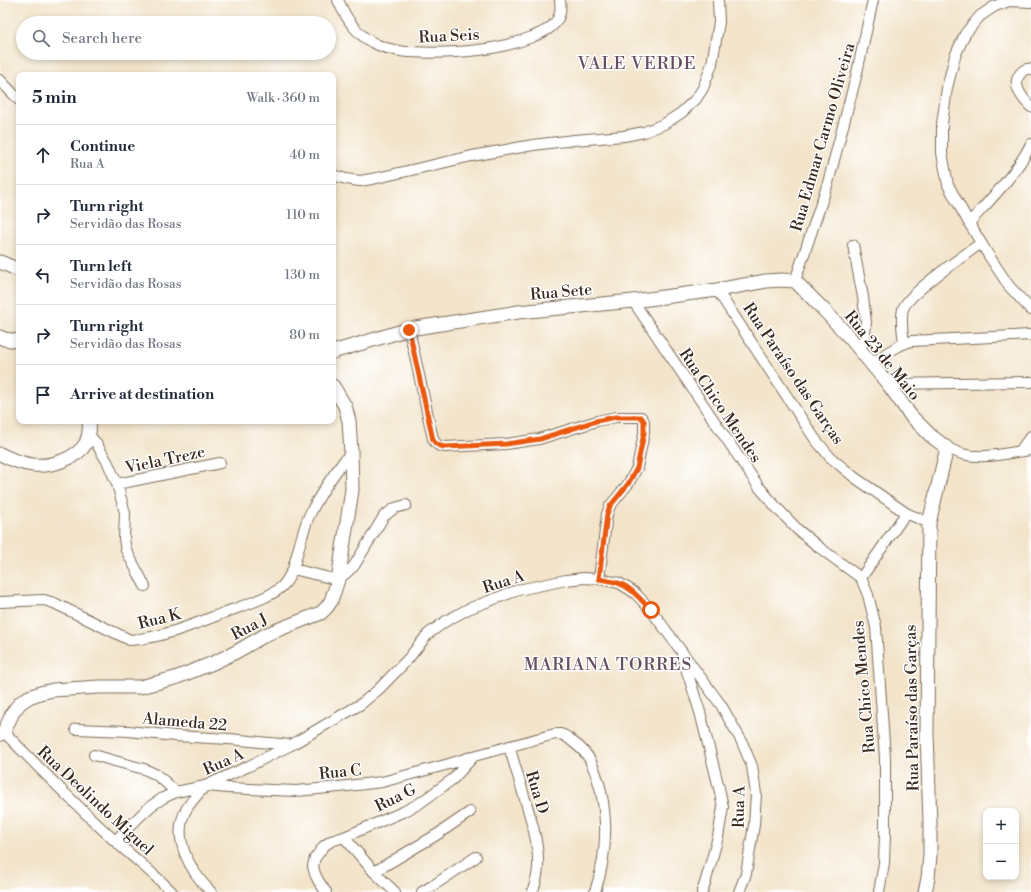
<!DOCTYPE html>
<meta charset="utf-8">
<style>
:root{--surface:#fff;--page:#f2f2f3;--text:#1f2937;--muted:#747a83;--line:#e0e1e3}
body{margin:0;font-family:"Libre Bodoni",serif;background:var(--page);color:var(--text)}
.controls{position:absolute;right:12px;bottom:12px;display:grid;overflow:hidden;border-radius:8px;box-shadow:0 2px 6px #0003}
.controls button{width:36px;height:36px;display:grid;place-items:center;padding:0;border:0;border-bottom:1px solid var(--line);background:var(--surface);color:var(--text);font:20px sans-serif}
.stop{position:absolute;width:12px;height:12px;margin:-9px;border:3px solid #ea580c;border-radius:50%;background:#fff}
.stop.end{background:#ea580c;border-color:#fff;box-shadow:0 1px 4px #0008}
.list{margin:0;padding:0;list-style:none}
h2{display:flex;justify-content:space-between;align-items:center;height:52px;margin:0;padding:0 16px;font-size:17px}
h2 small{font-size:13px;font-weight:400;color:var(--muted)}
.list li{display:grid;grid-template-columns:26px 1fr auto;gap:12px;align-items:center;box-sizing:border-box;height:60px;padding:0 16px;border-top:1px solid var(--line)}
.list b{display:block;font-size:15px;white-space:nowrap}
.list p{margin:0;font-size:13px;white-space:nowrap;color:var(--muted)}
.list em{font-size:13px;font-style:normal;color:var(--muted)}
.icon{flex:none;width:22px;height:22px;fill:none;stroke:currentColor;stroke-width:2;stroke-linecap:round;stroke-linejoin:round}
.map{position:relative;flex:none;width:1031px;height:892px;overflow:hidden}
.search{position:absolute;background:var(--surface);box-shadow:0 2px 6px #0003;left:16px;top:16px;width:320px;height:44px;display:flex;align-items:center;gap:10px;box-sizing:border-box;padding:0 14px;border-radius:22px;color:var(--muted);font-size:15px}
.panel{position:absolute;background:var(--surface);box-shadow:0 2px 6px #0003;left:16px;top:72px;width:320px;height:352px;border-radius:8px}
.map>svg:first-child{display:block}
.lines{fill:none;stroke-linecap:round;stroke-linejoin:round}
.minor-casing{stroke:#7b6b5a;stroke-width:12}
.tertiary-casing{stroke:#7b6b5a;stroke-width:15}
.minor{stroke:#fff;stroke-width:10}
.tertiary{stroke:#fff;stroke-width:13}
.route{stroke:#ea580c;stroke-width:5}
.labels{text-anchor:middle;stroke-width:3;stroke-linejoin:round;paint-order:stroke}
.street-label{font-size:16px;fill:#3b2a1e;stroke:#fff}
.neighbourhood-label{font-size:17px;letter-spacing:1px;fill:#654f60;stroke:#fff}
</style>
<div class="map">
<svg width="1031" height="892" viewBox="0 0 1031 892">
<rect width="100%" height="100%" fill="#fff"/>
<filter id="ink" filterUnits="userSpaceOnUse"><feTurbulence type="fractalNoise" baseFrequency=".025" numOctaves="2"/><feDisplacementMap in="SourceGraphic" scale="8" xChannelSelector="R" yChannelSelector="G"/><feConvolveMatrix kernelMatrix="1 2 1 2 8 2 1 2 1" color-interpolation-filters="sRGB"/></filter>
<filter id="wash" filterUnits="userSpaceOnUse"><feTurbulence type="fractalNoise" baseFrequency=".012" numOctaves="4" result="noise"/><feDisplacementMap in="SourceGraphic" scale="16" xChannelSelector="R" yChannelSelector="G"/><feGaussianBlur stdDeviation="0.9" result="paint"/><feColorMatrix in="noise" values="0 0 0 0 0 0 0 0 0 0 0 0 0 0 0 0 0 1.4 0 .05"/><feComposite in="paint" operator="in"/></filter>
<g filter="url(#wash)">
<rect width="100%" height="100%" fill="#f3e4ca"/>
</g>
<g filter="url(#ink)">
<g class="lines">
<g class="minor-casing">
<path id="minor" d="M 338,0 C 346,19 357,36 376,44 C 383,48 402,52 409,52 C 449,54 494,52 532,37 C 541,33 552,29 557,20 C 561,14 561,7 560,0
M 1031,2 L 1009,1 L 995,6 L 980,16 L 965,34 L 955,56 L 947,88 L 942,124 L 942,153 L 948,185 L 969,223 L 989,256 L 1009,286 L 1031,310
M 1031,69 C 1026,68 1023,70 1020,74 C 1011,85 1023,99 1031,107
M 0,80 L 19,100
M 333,175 L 346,179 L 360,181 L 377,178 L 472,156 L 533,145 L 574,140 L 624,136 L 644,132 L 664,124 L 681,113 L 696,99 L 703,88 L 712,64 L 719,22 L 718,0
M 969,223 C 991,199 1016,174 1031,144
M 853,245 L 863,297 L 866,322 L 865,336 L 860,350
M 795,281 L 828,183 L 856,77 L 873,0
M 717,290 L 815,439 L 830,457 L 854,477 L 906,513 L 929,523
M 633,301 L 759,487 L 776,507 L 798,530 L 820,548 L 861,578 L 868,595 L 876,627 L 885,758 L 885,834 L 884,863 L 879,892
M 409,329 L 433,439 C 436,445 439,447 445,447 L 506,444 L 539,439 L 597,421 L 616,417 L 641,417 L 644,421 L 644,433 L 637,468 L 628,484 L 610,506 L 607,514 L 599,579
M 904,343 C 903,333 900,320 903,309 C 908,293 965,255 981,243
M 871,364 C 884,355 897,345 912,341 L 1031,335
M 888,384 L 1031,382
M 88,434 L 96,443 L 108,463 L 117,484 L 125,513 L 124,539 L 126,550 L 145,586
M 947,448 C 952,450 957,452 962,454 C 984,460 1009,452 1031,450
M 1020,451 L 1031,436
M 117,484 L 220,463
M 293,569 L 338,580 L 354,566 L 384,516 L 395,508 L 406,505
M 861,578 L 906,513
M 0,602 L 44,600 L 54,603 L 130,640 C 163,638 195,624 226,612 C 242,606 266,599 279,589 C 286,584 289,577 293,569 C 298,552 302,533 309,516 C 320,493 335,472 351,452
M 682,656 L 700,712 L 719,788 L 723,807 L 718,837 L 706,880 L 702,892
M 76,729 L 128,731 L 175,736 L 229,739 L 291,745
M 0,736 L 4,732 C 40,769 77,806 115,841 C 134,858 154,874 172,892
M 509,746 C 514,763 519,779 524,796 C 533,825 546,863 532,892
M 94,755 L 111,760 L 144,769 L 155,774 L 164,781 L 176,792
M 205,786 C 199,793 192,800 187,808 C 170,837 190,871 211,892
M 207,786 L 228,788 L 296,791 L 339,787 L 382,782 L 449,764 L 474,756 L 551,735 C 554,734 558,734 560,734 C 565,735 570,739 573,742 C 580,747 586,753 590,760 C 599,778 604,802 605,822 C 606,845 602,871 595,892
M 344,837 L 374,872 L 395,892
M 115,841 L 140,816 L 151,806 L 163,798 L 176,792 L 205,786 L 249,766 L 291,745 L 361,704 L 379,689 L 408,659 L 428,634 L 446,621 L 468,609 L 518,590 L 566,580 L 584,578 L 599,579 L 619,583 L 629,589 L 636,594 L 651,610 L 721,705 L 741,740 L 752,766 L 756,794 L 754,825 L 746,874 L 739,892
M 374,872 L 438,834 L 470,812
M 326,892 L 319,882 L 315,874 L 313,866 L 315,858 L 324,846 L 331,841 L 344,837 L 405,811 L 420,803 L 453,779 L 473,757
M 422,892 L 434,885 L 476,857"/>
</g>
<g class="tertiary-casing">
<path id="tertiary" d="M 0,262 L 19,270
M 0,337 L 4,339 L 19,341
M 333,352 L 336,351 L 409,329 L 518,312 L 633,301 L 717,290 L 766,281 L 782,280 L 795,281 L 824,310 L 851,339 L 888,384 L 911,416 L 931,436 L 947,448 L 929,523 L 927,733 L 930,823 L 930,855 L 928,878 L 925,892
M 0,454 C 10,459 22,464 33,465 C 50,467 77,459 86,443 C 89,436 90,428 89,421
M 4,732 L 13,712 L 20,703 L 29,697 L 40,693 L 53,690 L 99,687 L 140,687 L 175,678 L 213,663 L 236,652 L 267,634 L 321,613 L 327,607 L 331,601 L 338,580 L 352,490 L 351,452 L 349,421 L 345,406 L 333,386"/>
</g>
<use href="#minor" class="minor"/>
<use href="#tertiary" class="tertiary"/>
</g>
</g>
<g class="lines" filter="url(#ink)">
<path class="route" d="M 409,330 L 433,440 C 436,445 439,446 445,447 L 506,444 L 540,439 L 596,421 L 616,417 L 641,417 L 644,421 L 644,433 L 637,468 L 628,484 L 610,506 L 607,514 L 599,579 C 605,580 612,581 618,583 C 631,587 641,600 651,610"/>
</g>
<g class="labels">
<g class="street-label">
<text transform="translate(449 35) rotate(-3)" y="6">Rua Seis</text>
<text transform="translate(822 137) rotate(-74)" y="6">Rua Edmar Carmo Oliveira</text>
<text transform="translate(561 291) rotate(-5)" y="6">Rua Sete</text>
<text transform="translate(883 355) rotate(51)" y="6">Rua 23 de Maio</text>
<text transform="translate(794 373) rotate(56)" y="6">Rua Paraíso das Garças</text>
<text transform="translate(721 405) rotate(56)" y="6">Rua Chico Mendes</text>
<text transform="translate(165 459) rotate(-12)" y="6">Viela Treze</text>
<text transform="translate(503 581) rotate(-18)" y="6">Rua A</text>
<text transform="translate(159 618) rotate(-14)" y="6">Rua K</text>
<text transform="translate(249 626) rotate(-27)" y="6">Rua J</text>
<text transform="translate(863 687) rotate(-95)" y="6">Rua Chico Mendes</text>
<text transform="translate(911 708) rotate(-91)" y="6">Rua Paraíso das Garças</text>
<text transform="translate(185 721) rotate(5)" y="6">Alameda 22</text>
<text transform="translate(223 761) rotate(-24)" y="6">Rua A</text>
<text transform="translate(340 771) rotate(-6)" y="6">Rua C</text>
<text transform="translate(538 792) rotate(73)" y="6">Rua D</text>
<text transform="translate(395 797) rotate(-26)" y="6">Rua G</text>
<text transform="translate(96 800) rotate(43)" y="6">Rua Deolindo Miguel</text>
<text transform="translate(738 807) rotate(-89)" y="6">Rua A</text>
</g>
<g class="neighbourhood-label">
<text x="637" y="69">VALE VERDE</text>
<text x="608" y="670">MARIANA TORRES</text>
</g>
</g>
</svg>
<div class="controls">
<button>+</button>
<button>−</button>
</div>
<div class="stop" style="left:651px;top:610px"></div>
<div class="stop end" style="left:409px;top:330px"></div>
<div class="search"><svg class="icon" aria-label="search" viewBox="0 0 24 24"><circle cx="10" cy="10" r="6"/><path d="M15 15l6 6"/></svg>Search here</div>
<section class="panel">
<h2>5 min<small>Walk · 360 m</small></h2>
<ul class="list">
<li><svg class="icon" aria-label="ahead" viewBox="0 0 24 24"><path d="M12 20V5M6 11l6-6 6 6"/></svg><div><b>Continue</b><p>Rua A</p></div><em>40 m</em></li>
<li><svg class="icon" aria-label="right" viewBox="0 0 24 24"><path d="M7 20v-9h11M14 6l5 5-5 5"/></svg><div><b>Turn right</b><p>Servidão das Rosas</p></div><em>110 m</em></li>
<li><svg class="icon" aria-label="left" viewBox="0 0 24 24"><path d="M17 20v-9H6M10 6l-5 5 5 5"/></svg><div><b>Turn left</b><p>Servidão das Rosas</p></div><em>130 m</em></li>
<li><svg class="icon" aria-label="right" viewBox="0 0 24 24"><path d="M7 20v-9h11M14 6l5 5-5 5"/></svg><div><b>Turn right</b><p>Servidão das Rosas</p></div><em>80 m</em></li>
<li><svg class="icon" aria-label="arrive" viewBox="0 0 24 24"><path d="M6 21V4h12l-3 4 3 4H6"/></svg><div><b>Arrive at destination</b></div></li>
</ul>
</section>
</div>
